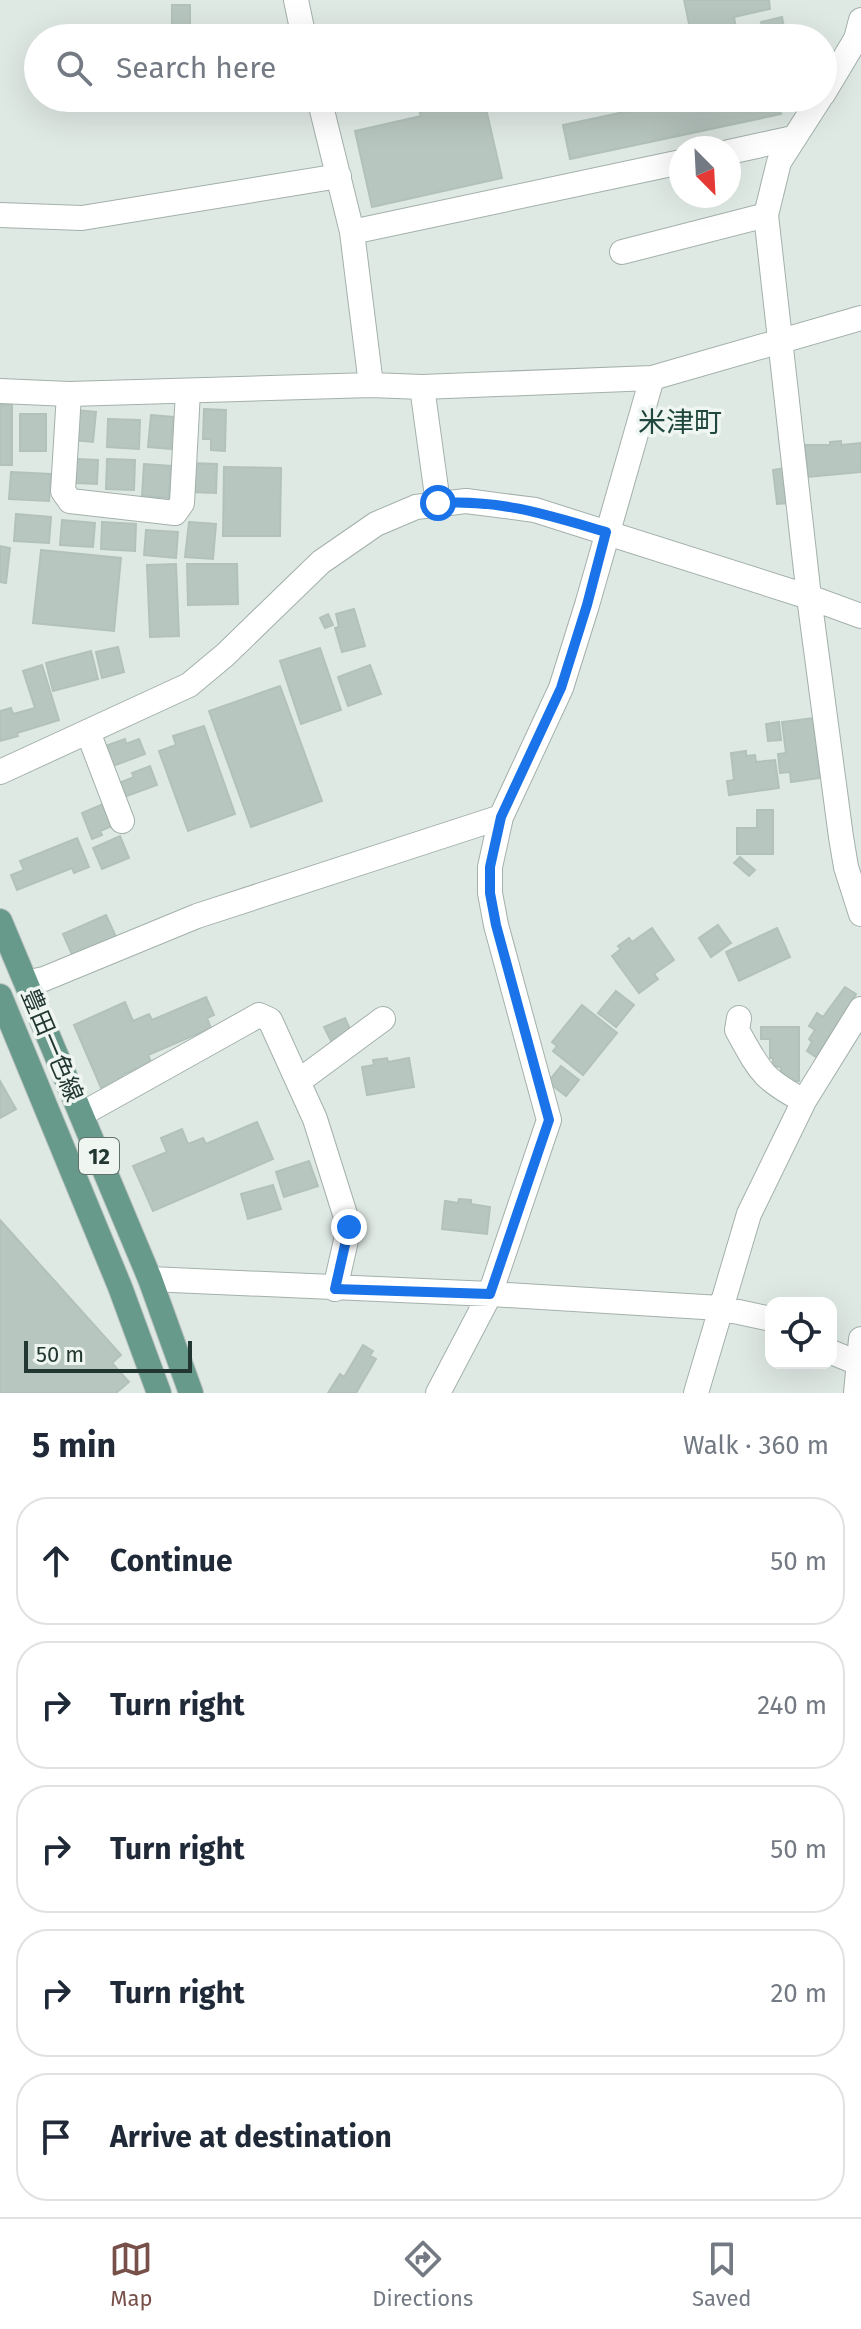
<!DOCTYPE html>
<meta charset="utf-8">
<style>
:root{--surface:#fff;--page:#f6f6f7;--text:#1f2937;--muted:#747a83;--line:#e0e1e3;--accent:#78504a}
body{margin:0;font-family:"Fira Sans","Noto Sans JP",sans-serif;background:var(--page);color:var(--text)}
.controls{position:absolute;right:24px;bottom:24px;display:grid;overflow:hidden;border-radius:16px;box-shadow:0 8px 32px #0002}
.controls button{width:72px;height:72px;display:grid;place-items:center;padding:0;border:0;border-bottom:2px solid var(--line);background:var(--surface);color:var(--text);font:40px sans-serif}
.compass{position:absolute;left:669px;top:136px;width:72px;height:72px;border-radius:50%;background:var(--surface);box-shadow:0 8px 32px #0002;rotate:156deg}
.scale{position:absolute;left:24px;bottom:20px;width:168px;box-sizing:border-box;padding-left:8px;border:4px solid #223731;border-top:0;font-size:22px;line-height:28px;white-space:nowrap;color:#223731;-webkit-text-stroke:6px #eff6f2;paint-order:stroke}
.stop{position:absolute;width:24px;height:24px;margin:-18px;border:6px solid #1a73e8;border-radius:50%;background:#fff}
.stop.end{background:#1a73e8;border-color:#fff;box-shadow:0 2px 8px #0008}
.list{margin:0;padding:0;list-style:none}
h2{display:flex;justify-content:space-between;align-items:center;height:104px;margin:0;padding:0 32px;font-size:34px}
h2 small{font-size:26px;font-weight:400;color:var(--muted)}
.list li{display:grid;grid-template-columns:52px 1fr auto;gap:24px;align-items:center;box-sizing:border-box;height:128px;margin:0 16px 16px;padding:0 16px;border:2px solid var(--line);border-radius:32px}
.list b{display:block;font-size:30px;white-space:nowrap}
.list em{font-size:26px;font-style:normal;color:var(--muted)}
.icon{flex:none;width:44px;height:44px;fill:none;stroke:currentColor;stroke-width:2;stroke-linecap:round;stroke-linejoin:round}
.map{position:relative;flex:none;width:861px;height:1393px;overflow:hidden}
.search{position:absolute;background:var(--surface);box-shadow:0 8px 32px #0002;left:24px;right:24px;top:24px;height:88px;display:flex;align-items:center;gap:20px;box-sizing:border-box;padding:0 28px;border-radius:44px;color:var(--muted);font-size:30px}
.sheet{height:824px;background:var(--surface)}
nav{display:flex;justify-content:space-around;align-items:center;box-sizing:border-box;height:112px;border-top:2px solid var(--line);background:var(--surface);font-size:22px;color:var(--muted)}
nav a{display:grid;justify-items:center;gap:4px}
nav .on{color:var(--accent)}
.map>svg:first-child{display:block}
.building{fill:#b8c6c0;stroke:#b2c2bb;stroke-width:2}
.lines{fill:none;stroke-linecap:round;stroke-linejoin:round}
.minor-casing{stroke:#a3b0ab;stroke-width:26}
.tertiary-casing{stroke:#a3b0ab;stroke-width:26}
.primary-casing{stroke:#bdc3c1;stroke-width:26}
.minor{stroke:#fff;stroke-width:24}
.tertiary{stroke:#fff;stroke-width:24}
.primary{stroke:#689a8c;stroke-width:24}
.route{stroke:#1a73e8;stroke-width:10}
.labels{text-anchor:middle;stroke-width:7;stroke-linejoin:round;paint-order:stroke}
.shield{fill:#eff6f2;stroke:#60706b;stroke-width:2}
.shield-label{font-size:22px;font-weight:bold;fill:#223731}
.street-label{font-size:24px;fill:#223731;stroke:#eff6f2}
.quarter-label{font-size:28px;fill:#20473d;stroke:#eff6f2}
</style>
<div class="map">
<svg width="861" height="1393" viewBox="0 0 861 1393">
<rect width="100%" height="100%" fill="#dfe9e4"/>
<path class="building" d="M 684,0 L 769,0 L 770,9 L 734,17 L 737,34 L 763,28 L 761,22 L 782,17 L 786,38 L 692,38 Z
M 172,5 L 190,5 L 190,38 L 172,38 Z
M 458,98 L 476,98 L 477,101 L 484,100 L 502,178 L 372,207 L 355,131 L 421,116 L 418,107 L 434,104 L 436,111 L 449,107 L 448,100 Z
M 690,98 L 777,98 L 781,114 L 570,159 L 563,125 Z
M 0,405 L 12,405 L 12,465 L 0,465 Z
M 204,409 L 226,410 L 225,451 L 211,450 L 211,439 L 203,439 Z
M 75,410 L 96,412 L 93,442 L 73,440 Z
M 20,414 L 46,414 L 46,451 L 20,451 Z
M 151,415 L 173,417 L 171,449 L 148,447 Z
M 108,419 L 140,420 L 139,449 L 107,447 Z
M 841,441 L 841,445 L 861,443 L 861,472 L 808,477 L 805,445 L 830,445 L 830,442 Z
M 76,459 L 98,460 L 97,484 L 75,483 Z
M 107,459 L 135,460 L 134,490 L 106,489 Z
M 191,463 L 217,464 L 216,493 L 189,492 Z
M 144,464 L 171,466 L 169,498 L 142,496 Z
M 224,467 L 281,468 L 280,536 L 223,536 Z
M 785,468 L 789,503 L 777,504 L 773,470 Z
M 11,472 L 51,474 L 49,501 L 9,499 Z
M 16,514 L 51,517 L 49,543 L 14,541 Z
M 62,520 L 95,523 L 93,547 L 60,545 Z
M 102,522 L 136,524 L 135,551 L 101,549 Z
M 189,522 L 216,524 L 213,559 L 185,557 Z
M 146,530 L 178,532 L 176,558 L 144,555 Z
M 0,546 L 10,548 L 6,583 L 0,582 Z
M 41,550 L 121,558 L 114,631 L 33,623 Z
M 176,564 L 179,636 L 150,637 L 147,565 Z
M 187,564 L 237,564 L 238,604 L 188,605 Z
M 354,609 L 365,646 L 342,652 L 335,628 L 339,627 L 336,614 Z
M 328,614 L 333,625 L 325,628 L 320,618 Z
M 118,647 L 124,672 L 102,678 L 96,652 Z
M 320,648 L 341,710 L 301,724 L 280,661 Z
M 91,651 L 98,679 L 53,691 L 46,663 Z
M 42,665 L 59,720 L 17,733 L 18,736 L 0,741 L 0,711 L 11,708 L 13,714 L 35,708 L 23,671 Z
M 370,665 L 381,694 L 348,706 L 338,677 Z
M 280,686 L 322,801 L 251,827 L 209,711 Z
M 813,718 L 820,778 L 791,782 L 790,772 L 780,773 L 778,754 L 786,753 L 782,722 Z
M 779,722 L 781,740 L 768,741 L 766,724 Z
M 204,726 L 235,814 L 188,831 L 159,751 L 176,745 L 173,736 Z
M 125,739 L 126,744 L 139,739 L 145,754 L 113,766 L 105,746 Z
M 746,751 L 746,756 L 755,755 L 756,762 L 775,760 L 779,788 L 729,795 L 727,781 L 734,780 L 731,753 Z
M 150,766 L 157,785 L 124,797 L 119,783 L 134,777 L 132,773 Z
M 103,804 L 112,826 L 100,831 L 102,835 L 92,839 L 82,813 Z
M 757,810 L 773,810 L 773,854 L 737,854 L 737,828 L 757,828 Z
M 120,836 L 129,858 L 102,869 L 93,848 Z
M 77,838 L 89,867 L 74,873 L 72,868 L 17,890 L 11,875 L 24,870 L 20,861 Z
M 740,857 L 755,870 L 749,876 L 734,863 Z
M 106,915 L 117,939 L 74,959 L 63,934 Z
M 718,925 L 731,943 L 711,957 L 699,938 Z
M 652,928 L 674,960 L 654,974 L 658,979 L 639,993 L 612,956 L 621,949 L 618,946 L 629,938 L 632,942 Z
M 777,928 L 790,957 L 739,981 L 726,952 Z
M 845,987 L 856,994 L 816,1057 L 807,1051 L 812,1042 L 809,1039 L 815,1030 L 809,1026 L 817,1013 L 823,1017 Z
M 616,991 L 634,1005 L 616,1027 L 598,1013 Z
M 206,997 L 214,1015 L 207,1018 L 211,1028 L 148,1055 L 151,1062 L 122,1075 L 125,1080 L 102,1090 L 74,1025 L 125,1002 L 133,1021 L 149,1014 L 152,1020 Z
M 582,1005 L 617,1033 L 583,1075 L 553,1051 L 557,1046 L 552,1042 Z
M 345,1018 L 353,1036 L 333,1045 L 324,1027 Z
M 761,1027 L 799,1027 L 799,1081 L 781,1081 L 781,1067 L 773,1066 L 773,1058 L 770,1058 L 770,1039 L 761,1039 Z
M 387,1058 L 388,1062 L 409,1058 L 414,1087 L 367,1095 L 362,1067 L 374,1065 L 373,1060 Z
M 561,1066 L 579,1080 L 566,1096 L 548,1082 Z
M 0,1081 L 16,1109 L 0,1118 Z
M 257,1122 L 273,1159 L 153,1211 L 133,1166 L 167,1152 L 161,1138 L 182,1129 L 188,1144 L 203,1138 L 206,1144 Z
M 309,1161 L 318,1186 L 284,1197 L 276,1172 Z
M 273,1185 L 281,1209 L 248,1219 L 241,1194 Z
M 459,1199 L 471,1200 L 471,1204 L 490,1207 L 487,1234 L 442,1229 L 445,1201 L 458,1203 Z
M 0,1220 L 121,1355 L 112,1363 L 129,1382 L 116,1393 L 0,1393 Z
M 363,1345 L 373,1351 L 370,1356 L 376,1359 L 356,1393 L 328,1393 L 340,1374 L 344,1377 Z"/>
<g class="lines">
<g class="minor-casing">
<path id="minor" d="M 296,0 L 304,38
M 823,94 L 856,39 L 861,20
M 319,98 L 352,232 L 371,385
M 820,98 L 779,162 L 766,215 L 809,597 L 841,837 L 846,867 L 861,914
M 729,152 L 793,138
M 0,215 L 82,218 L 339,176
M 352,232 L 681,162
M 622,252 L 766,215
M 422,387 L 438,503
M 0,391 L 69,394 L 371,385 L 422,387 L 652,378 L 861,318
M 69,394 L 63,491 L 70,501 L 175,513 L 182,503 L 188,391
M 809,597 L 861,616
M 88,732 L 122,821
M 26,983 L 44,979 L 197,916 L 501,817
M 739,1018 L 737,1030 C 760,1071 761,1078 804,1101
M 299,1081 L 383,1019
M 82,1114 L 259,1015 L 270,1020 L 315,1119 L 349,1227 L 335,1289
M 150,1279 L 490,1294 L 720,1308 L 771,1319
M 831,1352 L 858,1363
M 438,1393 L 490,1294 L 549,1120 L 496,925 L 490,893 L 490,867 L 501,817 L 561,688 L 587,605 L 652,378
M 696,1393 L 749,1214 L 804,1101 L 861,1009
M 856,1393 L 861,1339"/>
</g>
<g class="tertiary-casing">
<path id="tertiary" d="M 0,772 L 189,685 L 225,655 L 321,562 L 376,524 L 416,507 L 466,501 L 535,510 L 809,597"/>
</g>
<g class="primary-casing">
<path id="primary" d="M 0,921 L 150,1279 L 191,1393
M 0,996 L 120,1287 L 159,1393"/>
</g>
<use href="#minor" class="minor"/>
<use href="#tertiary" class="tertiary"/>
<use href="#primary" class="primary"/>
</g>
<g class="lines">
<path class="route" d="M 349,1227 L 335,1289 L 490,1294 L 549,1120 L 496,925 L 490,893 L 490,867 L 501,817 L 561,688 L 587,605 L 606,532 C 548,515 500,499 438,503"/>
</g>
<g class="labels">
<rect class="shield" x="79" y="1138" width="40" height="36" rx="6"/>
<g class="shield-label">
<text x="99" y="1164">12</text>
</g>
<g class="street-label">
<text transform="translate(52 1045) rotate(67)" y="8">豊田一色線</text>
</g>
<g class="quarter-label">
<text x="680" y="432">米津町</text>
</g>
</g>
</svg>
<div class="controls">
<button><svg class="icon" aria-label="locate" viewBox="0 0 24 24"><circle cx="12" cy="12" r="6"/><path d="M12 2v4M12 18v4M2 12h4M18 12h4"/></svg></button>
</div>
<svg class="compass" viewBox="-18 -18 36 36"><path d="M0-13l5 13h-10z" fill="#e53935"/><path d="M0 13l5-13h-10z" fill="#747a83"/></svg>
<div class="scale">50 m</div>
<div class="stop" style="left:438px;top:503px"></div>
<div class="stop end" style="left:349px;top:1227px"></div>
<div class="search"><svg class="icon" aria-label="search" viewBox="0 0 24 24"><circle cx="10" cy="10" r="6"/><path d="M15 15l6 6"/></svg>Search here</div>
</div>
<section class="sheet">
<h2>5 min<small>Walk · 360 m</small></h2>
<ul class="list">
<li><svg class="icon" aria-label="ahead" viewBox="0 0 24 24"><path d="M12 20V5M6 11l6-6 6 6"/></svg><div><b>Continue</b></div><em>50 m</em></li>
<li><svg class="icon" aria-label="right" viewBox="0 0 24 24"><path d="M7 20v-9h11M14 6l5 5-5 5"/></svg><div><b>Turn right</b></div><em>240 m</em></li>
<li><svg class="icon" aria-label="right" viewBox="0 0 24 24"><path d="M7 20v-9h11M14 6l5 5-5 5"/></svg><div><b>Turn right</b></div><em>50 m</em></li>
<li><svg class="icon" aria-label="right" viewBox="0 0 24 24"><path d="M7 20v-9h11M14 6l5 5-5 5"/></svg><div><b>Turn right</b></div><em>20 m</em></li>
<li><svg class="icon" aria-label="arrive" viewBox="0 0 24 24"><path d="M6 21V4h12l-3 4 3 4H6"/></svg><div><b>Arrive at destination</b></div></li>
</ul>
</section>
<nav>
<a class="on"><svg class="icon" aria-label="map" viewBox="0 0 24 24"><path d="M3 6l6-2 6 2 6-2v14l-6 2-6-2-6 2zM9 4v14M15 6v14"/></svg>Map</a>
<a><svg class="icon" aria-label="directions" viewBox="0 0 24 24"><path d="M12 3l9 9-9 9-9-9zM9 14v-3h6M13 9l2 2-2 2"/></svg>Directions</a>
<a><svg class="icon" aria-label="saved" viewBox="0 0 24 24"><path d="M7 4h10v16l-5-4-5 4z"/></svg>Saved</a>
</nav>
